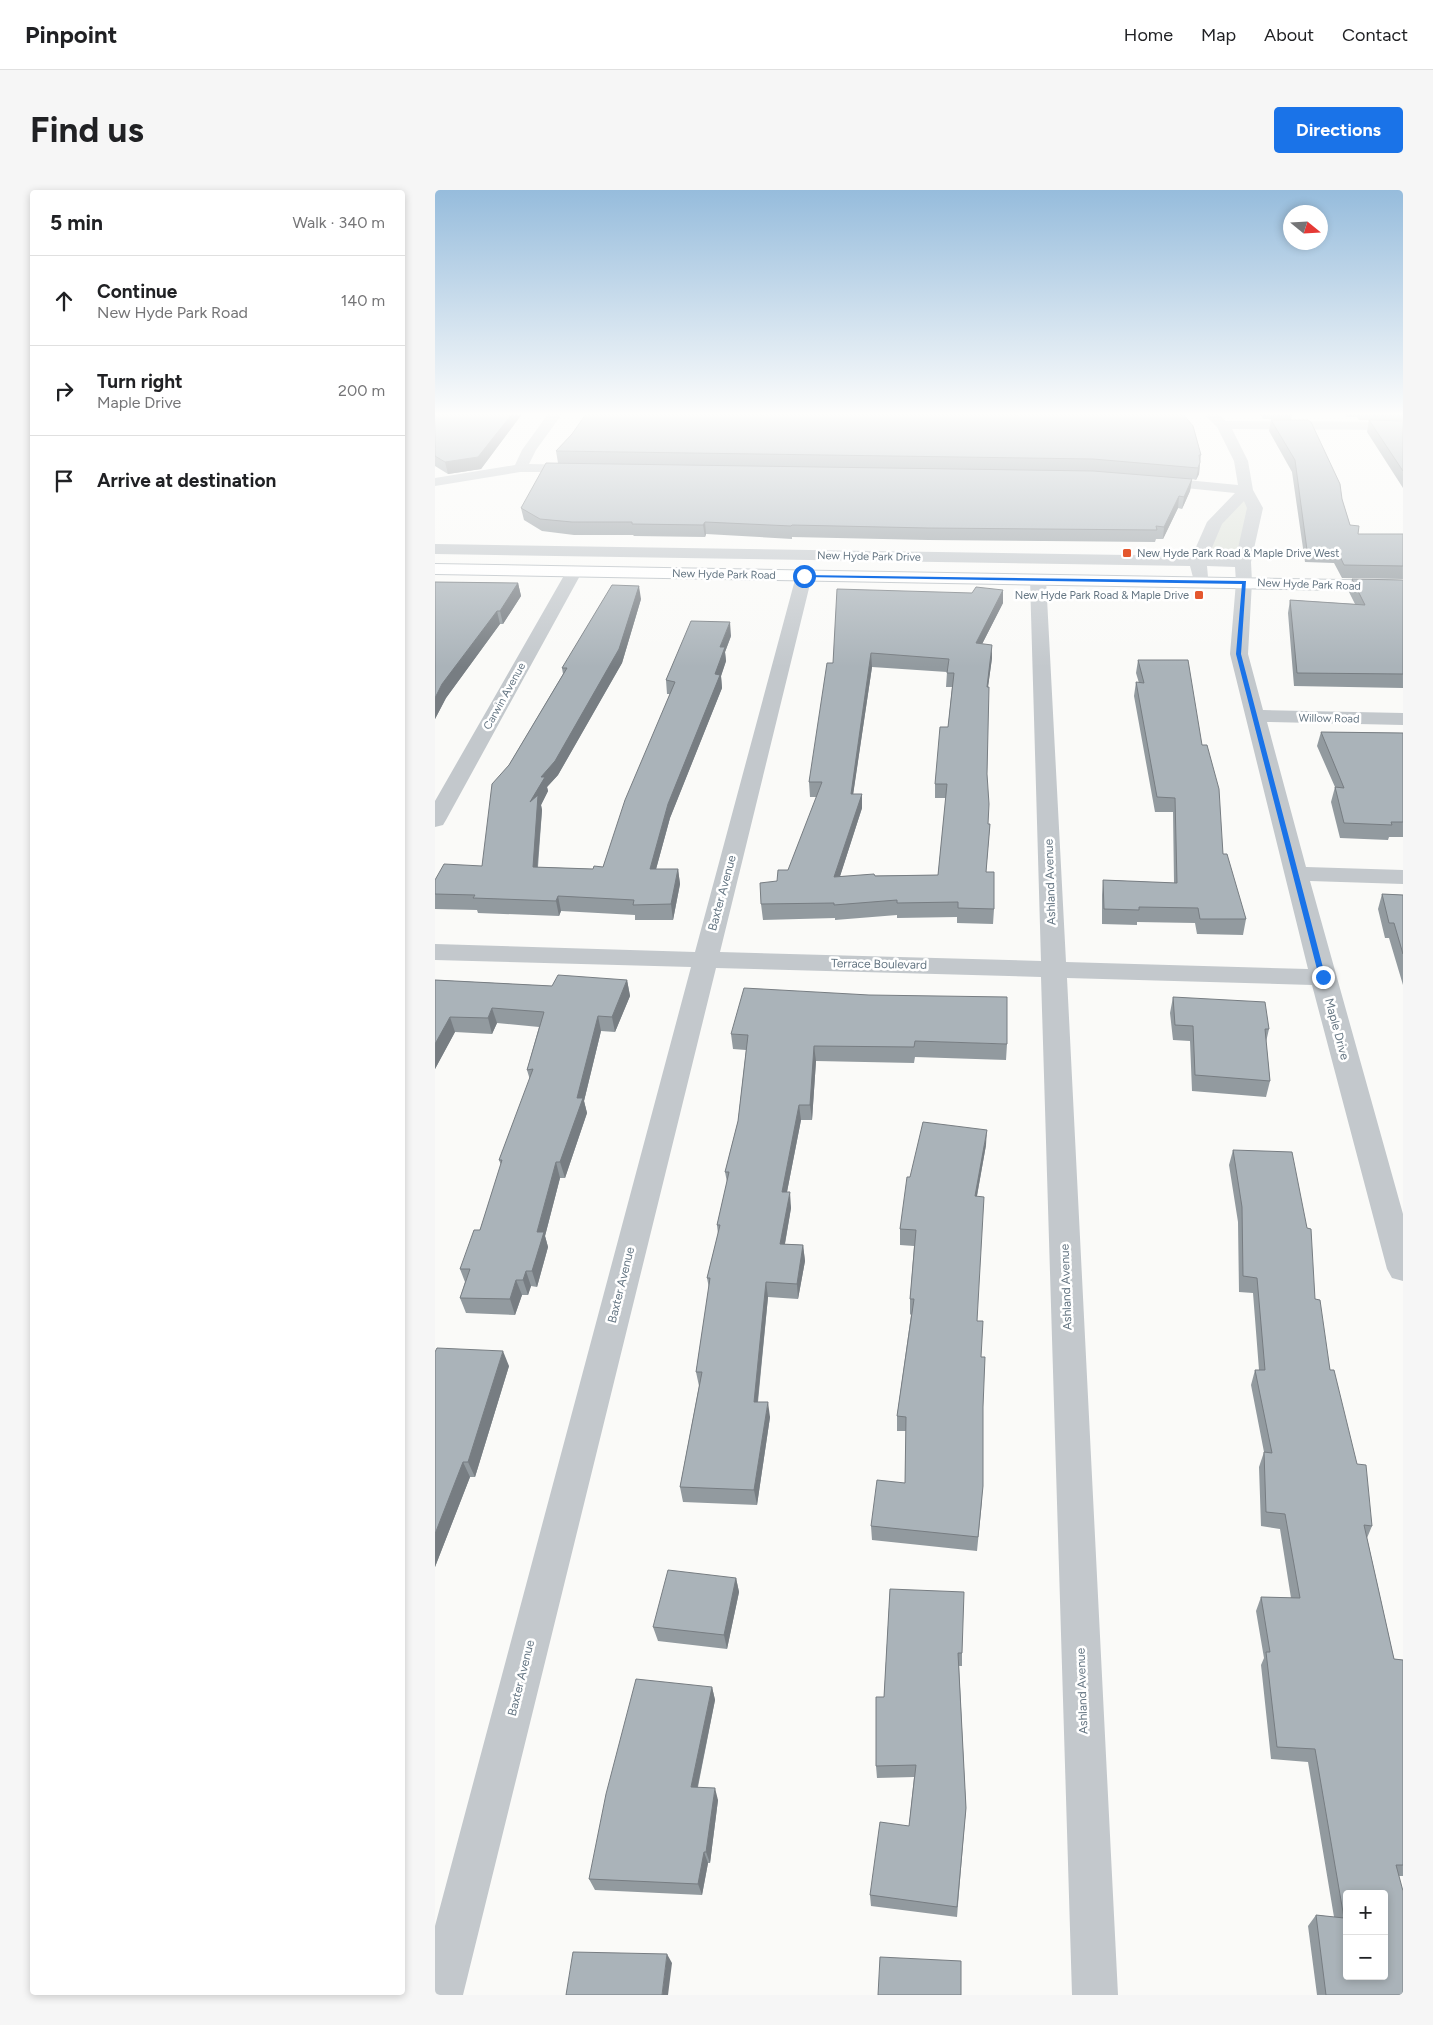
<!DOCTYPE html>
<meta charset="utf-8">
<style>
:root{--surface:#fff;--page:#f6f6f6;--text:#202124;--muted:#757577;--line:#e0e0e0;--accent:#1a73e8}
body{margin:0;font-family:Figtree,sans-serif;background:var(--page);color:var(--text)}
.controls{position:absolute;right:15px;bottom:15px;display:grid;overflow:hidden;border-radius:5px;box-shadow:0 2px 8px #0003}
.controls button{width:45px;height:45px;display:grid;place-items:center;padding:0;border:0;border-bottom:1px solid var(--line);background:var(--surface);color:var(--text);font:25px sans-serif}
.compass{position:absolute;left:848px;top:15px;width:45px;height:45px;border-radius:50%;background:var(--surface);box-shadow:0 2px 8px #0003;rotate:108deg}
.stop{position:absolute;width:15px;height:15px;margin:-11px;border:4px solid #1a73e8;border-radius:50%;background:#fff}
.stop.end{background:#1a73e8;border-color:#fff;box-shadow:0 1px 5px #0008}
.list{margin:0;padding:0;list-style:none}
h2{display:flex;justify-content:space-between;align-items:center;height:65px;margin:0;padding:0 20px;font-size:21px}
h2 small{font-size:16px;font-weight:400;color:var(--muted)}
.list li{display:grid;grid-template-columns:32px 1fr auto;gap:15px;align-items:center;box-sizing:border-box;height:90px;padding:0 20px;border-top:1px solid var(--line)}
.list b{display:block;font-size:19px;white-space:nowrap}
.list p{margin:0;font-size:16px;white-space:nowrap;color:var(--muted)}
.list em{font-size:16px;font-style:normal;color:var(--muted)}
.icon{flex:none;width:28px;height:28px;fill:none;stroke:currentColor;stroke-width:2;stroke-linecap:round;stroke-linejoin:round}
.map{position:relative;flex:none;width:968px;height:1805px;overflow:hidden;border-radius:5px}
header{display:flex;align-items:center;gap:30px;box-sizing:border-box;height:70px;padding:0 25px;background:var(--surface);border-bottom:1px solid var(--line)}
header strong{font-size:24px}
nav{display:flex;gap:28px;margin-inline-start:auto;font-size:18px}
.intro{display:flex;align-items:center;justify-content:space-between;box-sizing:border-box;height:120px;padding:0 30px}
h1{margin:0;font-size:35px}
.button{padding:12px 22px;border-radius:5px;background:var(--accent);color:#fff;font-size:18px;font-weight:700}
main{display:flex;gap:30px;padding:0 30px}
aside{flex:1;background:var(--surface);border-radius:5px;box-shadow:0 2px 8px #0003}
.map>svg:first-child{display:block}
.green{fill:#dadfd7}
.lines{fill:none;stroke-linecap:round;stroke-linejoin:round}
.secondary-casing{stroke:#b3babf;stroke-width:2}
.minor{fill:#c3c8cc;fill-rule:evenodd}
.secondary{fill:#fff;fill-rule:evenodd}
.wall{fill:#929a9f;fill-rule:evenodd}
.shaded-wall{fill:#777d82}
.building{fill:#aab3b9;stroke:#777d82;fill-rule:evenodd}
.route{fill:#1a73e8}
.poi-dot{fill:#e4572e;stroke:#fff;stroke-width:2}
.labels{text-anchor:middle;stroke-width:5;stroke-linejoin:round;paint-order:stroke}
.far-poi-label{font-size:11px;fill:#657683;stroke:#fff;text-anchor:start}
.far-street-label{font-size:11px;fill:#657683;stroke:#fff}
.street-label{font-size:12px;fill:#657683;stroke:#fff}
</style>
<header>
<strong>Pinpoint</strong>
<nav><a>Home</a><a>Map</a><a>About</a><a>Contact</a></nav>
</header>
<div class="intro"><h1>Find us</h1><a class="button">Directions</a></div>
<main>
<aside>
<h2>5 min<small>Walk · 340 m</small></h2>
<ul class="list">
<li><svg class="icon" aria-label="ahead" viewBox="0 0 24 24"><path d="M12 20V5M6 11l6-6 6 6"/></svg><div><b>Continue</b><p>New Hyde Park Road</p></div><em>140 m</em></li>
<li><svg class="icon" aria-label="right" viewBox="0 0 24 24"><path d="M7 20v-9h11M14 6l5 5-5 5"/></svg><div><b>Turn right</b><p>Maple Drive</p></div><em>200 m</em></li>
<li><svg class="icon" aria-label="arrive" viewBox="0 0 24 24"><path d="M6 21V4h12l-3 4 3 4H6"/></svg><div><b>Arrive at destination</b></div></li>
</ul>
</aside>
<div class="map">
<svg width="968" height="1805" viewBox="0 0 968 1805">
<rect width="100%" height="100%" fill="#fafaf8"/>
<path class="green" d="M 810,305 L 816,319 L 805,370 L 766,370 L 783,334 Z"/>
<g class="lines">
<g class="secondary-casing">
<path id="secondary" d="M 0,374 L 968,391 L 968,401 L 0,384 Z"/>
</g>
<path class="minor" d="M 113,224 L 127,224 L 101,260 L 94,274 L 145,275 L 150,276 L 152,279 L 150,282 L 85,282 L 0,296 L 0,288 L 80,275 L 87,260 Z
M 769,224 L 783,224 L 791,231 L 968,232 L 968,240 L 797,239 L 813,271 L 818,300 L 828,318 L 816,372 L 817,392 L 813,464 L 828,520 L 968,523 L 968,535 L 832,532 L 871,677 L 968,680 L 968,694 L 875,691 L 968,1024 L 968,1091 L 957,1088 L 952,1079 L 877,795 L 632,788 L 683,1805 L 637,1805 L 606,787 L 281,778 L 28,1805 L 0,1805 L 0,1736 L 256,777 L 0,770 L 0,754 L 260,762 L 361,386 L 363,382 L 375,382 L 377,386 L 285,762 L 606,771 L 595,389 L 597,385 L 609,385 L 611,389 L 631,772 L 873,779 L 795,464 L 801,392 L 800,377 L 772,376 L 773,387 L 771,391 L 759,391 L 755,376 L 0,364 L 0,354 L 757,366 L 772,332 L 800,303 L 720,295 L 715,294 L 713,291 L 715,288 L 720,287 L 803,295 L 799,271 L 782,237 ZM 809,311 L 812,318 L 801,367 L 773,367 L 787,334 Z
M 139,377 L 145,379 L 147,382 L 11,630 L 8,635 L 0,637 L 0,611 L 131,382 L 133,379 Z"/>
<use href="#secondary" class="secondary"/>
</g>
<path class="wall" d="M 0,224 L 87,224 L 46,279 L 13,284 L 0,276 Z
M 824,224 L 857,224 L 856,230 L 828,229 Z
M 910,224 L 968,224 L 968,298 L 932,242 L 934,230 L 968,231 L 924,230 L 922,227 L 911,227 Z
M 836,230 L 907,309 L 915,335 L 923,344 L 968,344 L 968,389 L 907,388 L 899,373 L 870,372 L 857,282 L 834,241 Z
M 121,261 L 766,265 L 764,284 L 761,290 L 757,289 L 755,301 L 747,319 L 743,318 L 728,349 L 721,349 L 720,352 L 493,350 L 357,347 L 357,349 L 271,344 L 270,347 L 199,346 L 198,345 L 139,345 L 107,341 L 89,330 L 86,318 L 123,273 Z
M 917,389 L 968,390 L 968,498 L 859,496 L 853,423 L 855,410 L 920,414 L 914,402 Z
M 0,392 L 83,393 L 86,406 L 68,434 L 65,434 L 11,508 L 0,529 Z
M 568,400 L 568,413 L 547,454 L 557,468 L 553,497 L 552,584 L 553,634 L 555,634 L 551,682 L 559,719 L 558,734 L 522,733 L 522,727 L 462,728 L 462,725 L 400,730 L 400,728 L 328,730 L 326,714 L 342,691 L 353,680 L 382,607 L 375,607 L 374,592 L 398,473 L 537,403 ZM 437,477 L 512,482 L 511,497 L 517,497 L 513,537 L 500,594 L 500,608 L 511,608 L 503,685 L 405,686 L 427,618 L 427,604 L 418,604 Z
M 206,409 L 187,473 L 123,585 L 112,597 L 113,601 L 106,615 L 107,620 L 103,677 L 158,679 L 168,677 L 235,504 L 232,504 L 231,490 L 296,446 L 290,462 L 291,471 L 286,486 L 287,498 L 235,628 L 221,679 L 243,679 L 245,694 L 238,730 L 200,730 L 200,725 L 126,721 L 124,726 L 43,723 L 42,720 L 0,719 L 0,690 L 47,676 L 74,575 L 128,484 L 127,478 Z
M 703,470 L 767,555 L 788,664 L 811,729 L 808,745 L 762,744 L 760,733 L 702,732 L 702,735 L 667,734 L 667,705 L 668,690 L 739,693 L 738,622 L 720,622 L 699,506 L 701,492 L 704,493 L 701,483 Z
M 886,542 L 968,543 L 968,647 L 954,647 L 953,650 L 905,648 L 896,612 L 900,597 L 882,556 Z
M 947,704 L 968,705 L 968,795 L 954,748 L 950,748 L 943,719 Z
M 0,790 L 117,796 L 192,790 L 195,806 L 180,842 L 166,841 L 149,911 L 152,923 L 130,988 L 125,988 L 110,1046 L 113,1057 L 102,1097 L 96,1096 L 93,1105 L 87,1105 L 80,1125 L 31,1123 L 25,1108 L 30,1092 L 25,1079 L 45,1040 L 66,975 L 64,970 L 95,890 L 92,880 L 104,837 L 62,833 L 57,844 L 20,842 L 0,879 Z
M 738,807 L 834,839 L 831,852 L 835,891 L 831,907 L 757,901 L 755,851 L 738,850 L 735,823 Z
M 296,844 L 572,854 L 571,870 L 480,867 L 479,873 L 381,871 L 377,930 L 366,930 L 352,1002 L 356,1018 L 350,1054 L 368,1055 L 370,1071 L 363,1109 L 333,1107 L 323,1212 L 335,1227 L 322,1315 L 248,1312 L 245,1297 L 264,1196 L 261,1182 L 274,1098 L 272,1088 L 283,1044 L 282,1035 L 292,992 L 290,982 L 303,931 L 311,860 L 298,859 Z
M 551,955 L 542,1006 L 542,1131 L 546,1167 L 548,1217 L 547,1311 L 542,1361 L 437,1350 L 436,1336 L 470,1293 L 471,1241 L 462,1241 L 462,1226 L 476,1125 L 475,1124 L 475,1109 L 479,1056 L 465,1055 L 465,1039 L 475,987 Z
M 798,960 L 880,1109 L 895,1180 L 937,1336 L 932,1348 L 959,1469 L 968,1470 L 968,1686 L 964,1686 L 968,1805 L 882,1805 L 873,1736 L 881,1725 L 899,1727 L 873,1572 L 836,1569 L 826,1475 L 829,1468 L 821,1421 L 826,1407 L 856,1408 L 845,1339 L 826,1336 L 824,1277 L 829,1262 L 816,1195 L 820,1180 L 824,1180 L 818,1103 L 804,1102 L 803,1032 L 794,975 Z
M 0,1162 L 74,1176 L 40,1287 L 35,1287 L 0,1377 Z
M 301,1388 L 304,1402 L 292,1459 L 223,1451 L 218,1437 Z
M 455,1399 L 527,1463 L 527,1476 L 524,1476 L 531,1618 L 522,1727 L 436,1716 L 435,1705 L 474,1636 L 479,1587 L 442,1588 L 441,1576 L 449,1507 Z
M 277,1497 L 280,1510 L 263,1597 L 283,1610 L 275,1673 L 273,1673 L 267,1705 L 160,1700 L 154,1689 Z"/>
<path class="shaded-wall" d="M 77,224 L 87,224 L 46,279 L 13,284 L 10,272 Z
M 765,272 L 764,284 L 761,290 L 763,278 Z
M 757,289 L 755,301 L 747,319 L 749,307 Z
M 744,306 L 743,318 L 728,349 L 729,337 Z
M 270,332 L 271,344 L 270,347 L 268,335 Z
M 83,393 L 86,406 L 68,434 L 65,421 Z
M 204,396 L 206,409 L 187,473 L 123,585 L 112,597 L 113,601 L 106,615 L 107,620 L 101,692 L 98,677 L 95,612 L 106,587 Z
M 568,400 L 568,413 L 541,466 L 541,453 Z
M 62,421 L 65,434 L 11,508 L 0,529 L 0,508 L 7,494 Z
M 295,432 L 296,446 L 290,462 L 291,471 L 286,486 L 287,498 L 235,628 L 217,694 L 215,679 L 233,614 L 280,484 L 285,457 Z
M 557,455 L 557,468 L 551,511 L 552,497 Z
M 436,463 L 437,477 L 416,619 L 416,604 Z
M 427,604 L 427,618 L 400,702 L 399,687 Z
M 243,679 L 245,694 L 238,730 L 236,714 Z
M 123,706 L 126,721 L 124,726 L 121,711 Z
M 192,790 L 195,806 L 180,842 L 177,827 Z
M 57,818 L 62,833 L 57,844 L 53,828 Z
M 163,826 L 166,841 L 149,911 L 152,923 L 130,988 L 125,972 Z
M 15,827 L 20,842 L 0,879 L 0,854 Z
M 379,856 L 381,871 L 377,930 L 375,915 Z
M 364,915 L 366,930 L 349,1017 L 347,1002 Z
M 552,940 L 551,955 L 539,1022 L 540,1006 Z
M 121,972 L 125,988 L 110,1046 L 113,1057 L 102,1097 L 97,1081 L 102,1042 Z
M 355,1002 L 356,1018 L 347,1070 L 345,1054 Z
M 368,1055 L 370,1071 L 363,1109 L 362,1094 Z
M 91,1081 L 96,1096 L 93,1105 L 88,1090 Z
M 81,1090 L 87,1105 L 80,1125 L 75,1109 Z
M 331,1092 L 333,1107 L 321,1227 L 319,1212 Z
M 68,1161 L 74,1176 L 40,1287 L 33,1272 Z
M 333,1212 L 335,1227 L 322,1315 L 319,1300 Z
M 28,1272 L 35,1287 L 0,1377 L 0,1344 Z
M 301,1388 L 304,1402 L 292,1459 L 289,1445 Z
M 277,1497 L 280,1510 L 260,1609 L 256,1597 Z
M 280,1598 L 283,1610 L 275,1673 L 271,1662 Z
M 269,1662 L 273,1673 L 267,1705 L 263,1694 Z
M 232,1764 L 237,1773 L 233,1805 L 227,1805 Z"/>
<path class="building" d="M 0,224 L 77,224 L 43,267 L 10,272 L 0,266 Z
M 151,224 L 748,224 L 758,236 L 766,265 L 764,265 L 765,272 L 763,278 L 658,269 L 121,261 L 137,244 Z
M 836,230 L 873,230 L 876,232 L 905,294 L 907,309 L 915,335 L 924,336 L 923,344 L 968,344 L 968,376 L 909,375 L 902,360 L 872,360 L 860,270 Z
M 934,230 L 968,231 L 968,281 Z
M 111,273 L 658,281 L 757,289 L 749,307 L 744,306 L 729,337 L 721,336 L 722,340 L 493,338 L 357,335 L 356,336 L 270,332 L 268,335 L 197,334 L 197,332 L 137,332 L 105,329 L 86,318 Z
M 917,389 L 968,390 L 968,484 L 862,483 L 855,410 L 930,415 Z
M 0,392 L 83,393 L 65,421 L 62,421 L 7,494 L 0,508 Z
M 177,395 L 204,396 L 184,459 L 120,571 L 106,587 L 110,587 L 95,612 L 103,605 L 98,677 L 158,679 L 159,676 L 168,677 L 190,610 L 240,492 L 231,490 L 256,431 L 295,432 L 285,457 L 290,457 L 280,484 L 285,485 L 233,614 L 215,679 L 243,679 L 236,714 L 198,715 L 199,710 L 123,706 L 121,711 L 38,708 L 40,705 L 0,704 L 0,690 L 9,674 L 47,676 L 57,594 L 74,575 L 132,478 L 127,478 Z
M 541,397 L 568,400 L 541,453 L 557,455 L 552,497 L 554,497 L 552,584 L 554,614 L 553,634 L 555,634 L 551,682 L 559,682 L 559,719 L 523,718 L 523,712 L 462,713 L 462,710 L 399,715 L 399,713 L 326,714 L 325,693 L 342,691 L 343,680 L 353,680 L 387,592 L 374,592 L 392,473 L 398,473 L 402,399 L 537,403 ZM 436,463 L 514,469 L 512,483 L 519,483 L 513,537 L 505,537 L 500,594 L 512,594 L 503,685 L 440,686 L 439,684 L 399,687 L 427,604 L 416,604 Z
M 703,470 L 753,470 L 767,555 L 772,555 L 784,599 L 788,664 L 792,664 L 811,729 L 765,729 L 763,718 L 704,717 L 704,720 L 669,719 L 668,690 L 742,693 L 740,608 L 722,607 L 701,492 L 709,493 Z
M 886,542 L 968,543 L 968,632 L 956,632 L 957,635 L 909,633 L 900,597 L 909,598 Z
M 947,704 L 968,705 L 968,764 L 959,733 L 954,733 Z
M 123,785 L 192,790 L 177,827 L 163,826 L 142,908 L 148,908 L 125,972 L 121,972 L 102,1042 L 109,1042 L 97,1081 L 91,1081 L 88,1090 L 81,1090 L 75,1109 L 25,1108 L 35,1079 L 25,1079 L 39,1040 L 45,1040 L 67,970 L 64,970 L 98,879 L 92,880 L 109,822 L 57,818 L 53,828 L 15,827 L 0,854 L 0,790 L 117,796 Z
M 309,798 L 434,805 L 572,807 L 572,854 L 480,851 L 479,857 L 379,856 L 375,915 L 364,915 L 347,1002 L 355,1002 L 345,1054 L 368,1055 L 362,1094 L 331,1092 L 319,1212 L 333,1212 L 319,1300 L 245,1297 L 267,1182 L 261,1182 L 275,1088 L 272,1088 L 285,1035 L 282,1035 L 294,982 L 290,982 L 303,931 L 313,845 L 296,844 Z
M 738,807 L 830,812 L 834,839 L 830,839 L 835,891 L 760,885 L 758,836 L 740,835 Z
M 488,932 L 552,940 L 540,1006 L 549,1007 L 542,1131 L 548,1131 L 546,1167 L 550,1167 L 548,1217 L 548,1296 L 543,1347 L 436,1336 L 442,1290 L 470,1293 L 471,1227 L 462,1226 L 479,1109 L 475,1109 L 481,1040 L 465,1039 L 472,987 L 475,987 Z
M 798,960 L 857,962 L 872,1038 L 876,1039 L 880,1109 L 885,1110 L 895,1180 L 899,1180 L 922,1274 L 931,1275 L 937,1336 L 929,1335 L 959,1469 L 968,1470 L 968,1675 L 961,1675 L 968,1701 L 968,1805 L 891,1805 L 881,1725 L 909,1728 L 880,1559 L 842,1557 L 831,1462 L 835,1462 L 826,1407 L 865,1408 L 850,1324 L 831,1322 L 829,1262 L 837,1263 L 820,1180 L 830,1180 L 822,1088 L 808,1086 L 807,1017 ZM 912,1704 L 949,1704 L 949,1786 L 912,1786 Z
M 2,1158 L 68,1161 L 33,1272 L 28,1272 L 0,1344 L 0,1162 Z
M 233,1380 L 301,1388 L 289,1445 L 218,1437 Z
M 455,1399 L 529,1402 L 527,1463 L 523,1463 L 531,1618 L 522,1717 L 435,1705 L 445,1632 L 474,1636 L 481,1575 L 441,1576 L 441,1507 L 449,1507 Z
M 201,1489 L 277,1497 L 256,1597 L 280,1598 L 271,1662 L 269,1662 L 263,1694 L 154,1689 L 171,1604 Z
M 138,1762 L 232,1764 L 227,1805 L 131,1805 Z
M 445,1767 L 526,1771 L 526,1805 L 443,1805 Z"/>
<linearGradient id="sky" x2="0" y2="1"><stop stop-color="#96bcdc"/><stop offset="0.47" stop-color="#fdfdfc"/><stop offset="1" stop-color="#fdfdfc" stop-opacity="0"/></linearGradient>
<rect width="968" height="477" fill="url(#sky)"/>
<path class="route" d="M 367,385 L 811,391 L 806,464 L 891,789 L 884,787 L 801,464 L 807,394 L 369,387 Z"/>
<g class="poi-dot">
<rect x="687" y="358" width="10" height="10" rx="2.5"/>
<rect x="759" y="400" width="10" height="10" rx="2.5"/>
</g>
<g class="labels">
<g class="far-poi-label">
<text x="702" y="367">New Hyde Park Road &amp; Maple Drive West</text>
<text x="754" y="409" text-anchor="end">New Hyde Park Road &amp; Maple Drive</text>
</g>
<g class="far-street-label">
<text transform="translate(434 366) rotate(1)" y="4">New Hyde Park Drive</text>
<text transform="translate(289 384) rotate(1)" y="4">New Hyde Park Road</text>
<text transform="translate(874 394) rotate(2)" y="4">New Hyde Park Road</text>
<text transform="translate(69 506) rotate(-61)" y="4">Carwin Avenue</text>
<text transform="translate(894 528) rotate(1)" y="4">Willow Road</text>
</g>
<g class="street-label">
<text transform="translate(615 692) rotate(-92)" y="4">Ashland Avenue</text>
<text transform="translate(287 703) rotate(-75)" y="4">Baxter Avenue</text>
<text transform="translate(444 774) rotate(1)" y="4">Terrace Boulevard</text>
<text transform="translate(902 839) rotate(75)" y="4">Maple Drive</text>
<text transform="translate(186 1095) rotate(-76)" y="4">Baxter Avenue</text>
<text transform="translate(631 1097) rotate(-92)" y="4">Ashland Avenue</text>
<text transform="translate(86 1488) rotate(-76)" y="4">Baxter Avenue</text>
<text transform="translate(647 1501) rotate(-92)" y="4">Ashland Avenue</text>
</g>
</g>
</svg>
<div class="controls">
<button>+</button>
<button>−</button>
</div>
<svg class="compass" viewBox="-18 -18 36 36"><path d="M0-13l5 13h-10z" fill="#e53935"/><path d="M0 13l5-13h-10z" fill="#757577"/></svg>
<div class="stop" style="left:369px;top:386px"></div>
<div class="stop end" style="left:888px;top:787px"></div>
</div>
</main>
